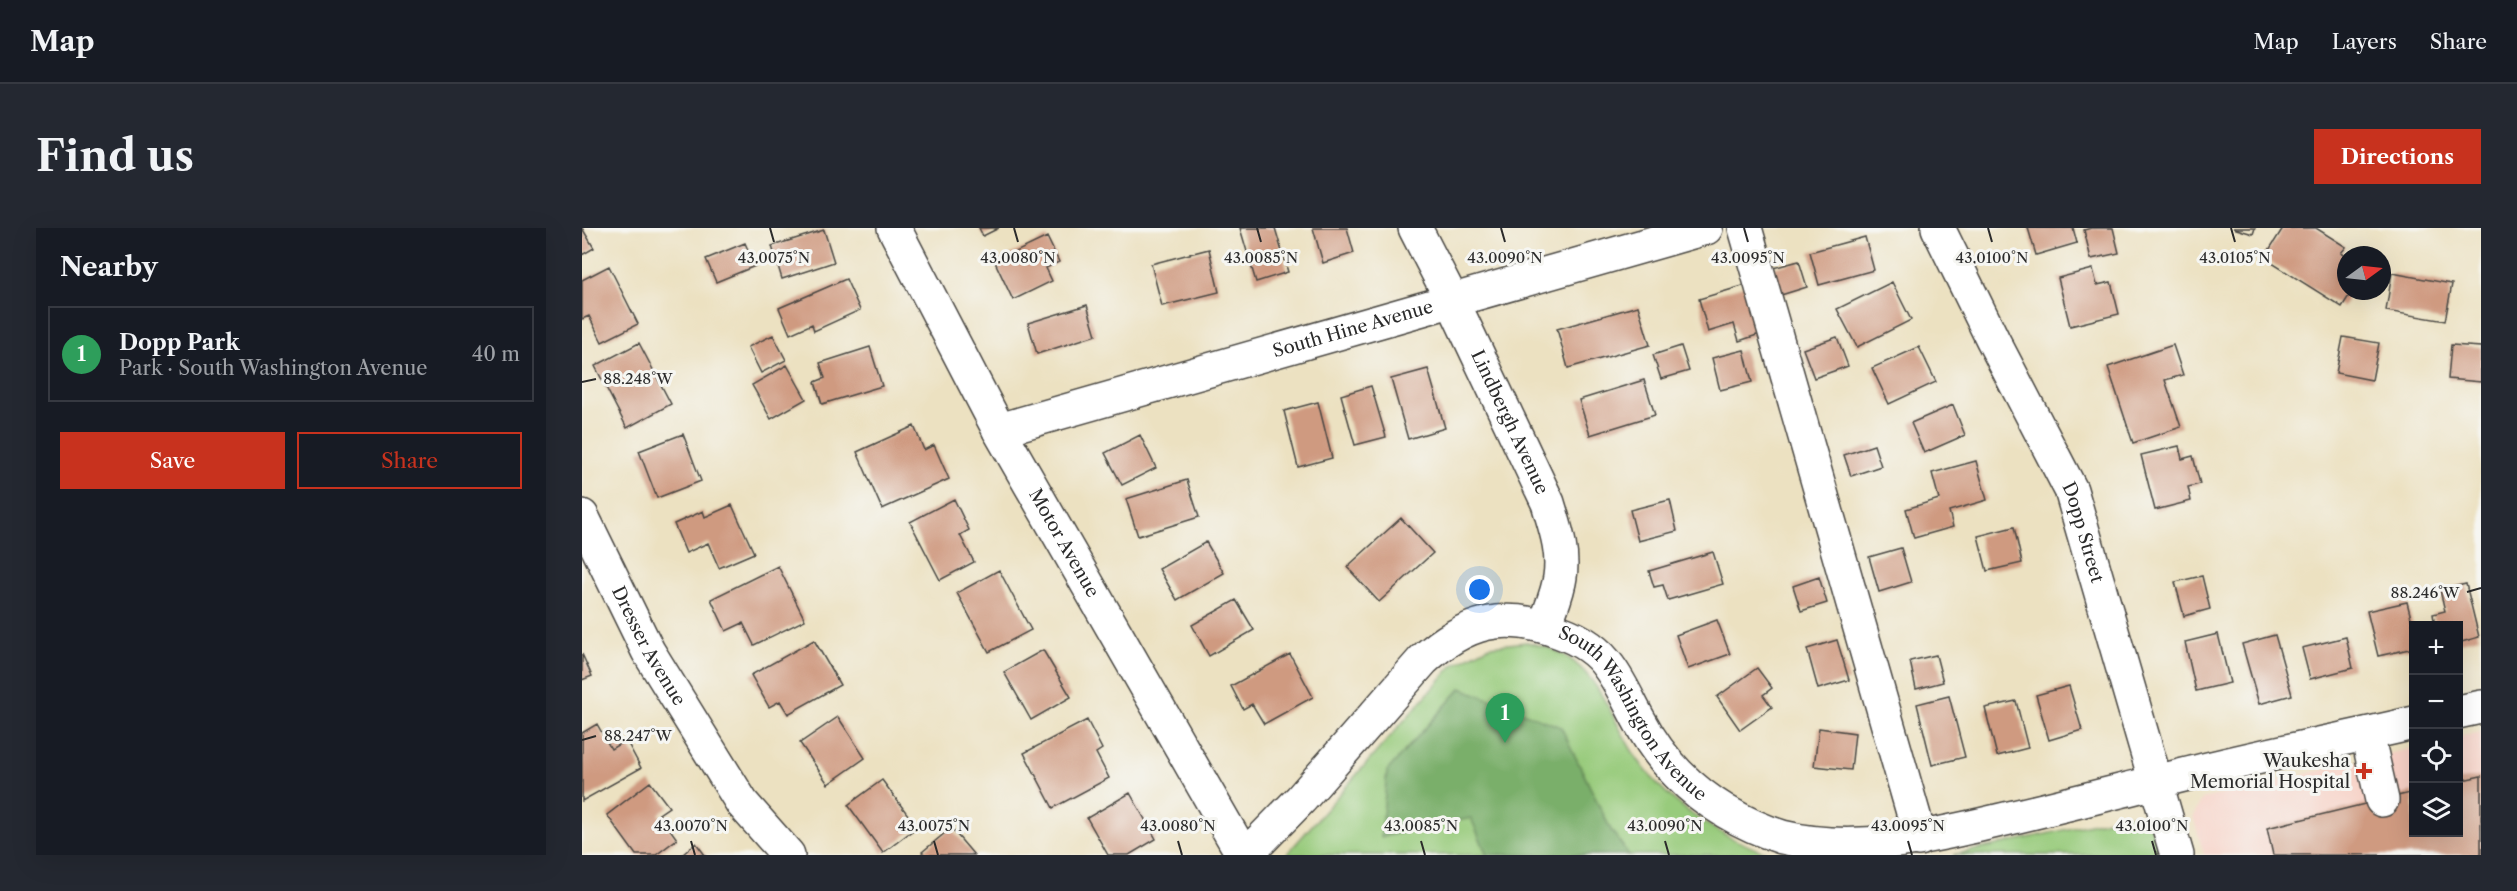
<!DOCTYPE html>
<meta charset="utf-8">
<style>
:root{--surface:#171b24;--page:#242831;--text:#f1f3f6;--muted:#9ea1a6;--line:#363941;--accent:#c8321e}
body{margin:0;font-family:"Libre Caslon Text",serif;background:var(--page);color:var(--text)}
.controls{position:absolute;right:18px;bottom:18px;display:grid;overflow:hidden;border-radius:0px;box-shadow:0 6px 24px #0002}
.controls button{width:54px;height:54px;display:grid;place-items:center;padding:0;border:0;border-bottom:2px solid var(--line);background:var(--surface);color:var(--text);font:30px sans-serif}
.compass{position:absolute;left:1755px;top:18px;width:54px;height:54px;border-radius:50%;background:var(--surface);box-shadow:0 6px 24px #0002;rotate:75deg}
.you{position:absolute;left:898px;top:362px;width:21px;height:21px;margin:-15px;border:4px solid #fff;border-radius:50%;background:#1a73e8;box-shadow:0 0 0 9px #1a73e833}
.badge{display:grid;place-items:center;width:39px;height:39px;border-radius:50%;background:var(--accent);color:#fff;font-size:20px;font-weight:700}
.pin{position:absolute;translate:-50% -50px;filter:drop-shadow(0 2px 3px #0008)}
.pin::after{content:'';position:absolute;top:32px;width:21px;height:18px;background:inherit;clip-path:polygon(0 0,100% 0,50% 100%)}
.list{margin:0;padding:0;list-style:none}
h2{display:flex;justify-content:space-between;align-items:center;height:78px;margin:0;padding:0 24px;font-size:26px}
h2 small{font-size:20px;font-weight:400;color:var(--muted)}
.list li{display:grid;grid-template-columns:39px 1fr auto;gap:18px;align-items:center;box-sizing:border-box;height:96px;margin:0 12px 12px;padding:0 12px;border:2px solid var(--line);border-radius:0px}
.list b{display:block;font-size:22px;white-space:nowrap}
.list p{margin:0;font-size:20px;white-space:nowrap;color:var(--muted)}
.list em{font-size:20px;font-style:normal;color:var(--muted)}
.actions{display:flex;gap:12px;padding:18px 24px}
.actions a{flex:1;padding:14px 0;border:2px solid var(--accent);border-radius:0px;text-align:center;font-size:21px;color:var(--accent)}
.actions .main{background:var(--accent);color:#fff}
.icon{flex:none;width:33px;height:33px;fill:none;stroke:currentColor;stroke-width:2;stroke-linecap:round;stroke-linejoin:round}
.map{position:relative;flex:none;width:1899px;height:627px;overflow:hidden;border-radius:0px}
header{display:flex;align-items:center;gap:36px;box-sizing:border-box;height:84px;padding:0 30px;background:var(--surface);border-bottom:2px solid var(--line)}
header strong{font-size:28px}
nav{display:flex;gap:33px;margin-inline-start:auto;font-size:21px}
.intro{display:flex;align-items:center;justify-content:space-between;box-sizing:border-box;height:144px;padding:0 36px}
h1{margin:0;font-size:42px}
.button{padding:15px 27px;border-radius:0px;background:var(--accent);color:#fff;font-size:21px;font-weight:700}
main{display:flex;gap:36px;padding:0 36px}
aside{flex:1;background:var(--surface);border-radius:0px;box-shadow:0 6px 24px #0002}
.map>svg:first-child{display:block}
.built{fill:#f7d1c6}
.green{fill:#98cb7b;stroke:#627b53;stroke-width:1.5}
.forest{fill:#7aaf6b;stroke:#526d4b;stroke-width:1.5}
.building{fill:#cf9a80}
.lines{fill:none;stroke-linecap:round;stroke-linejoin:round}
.minor-casing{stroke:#484642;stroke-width:36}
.minor{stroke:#fff;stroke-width:33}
.ticks{fill:none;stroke:#2b2b2b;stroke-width:2}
.poi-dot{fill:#c8321e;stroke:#f6f6f2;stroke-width:2}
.labels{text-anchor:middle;stroke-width:6;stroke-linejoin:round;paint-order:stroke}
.street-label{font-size:18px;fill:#2b2b2b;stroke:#f6f6f2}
.poi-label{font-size:18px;fill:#2b2b2b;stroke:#f6f6f2;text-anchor:end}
.ticks-label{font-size:15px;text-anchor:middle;fill:#2b2b2b;stroke:#f6f6f2;stroke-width:6;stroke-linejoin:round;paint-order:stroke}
</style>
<header>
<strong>Map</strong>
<nav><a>Map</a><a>Layers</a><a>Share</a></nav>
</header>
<div class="intro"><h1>Find us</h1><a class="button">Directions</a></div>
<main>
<aside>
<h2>Nearby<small></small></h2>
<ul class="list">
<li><span class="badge" style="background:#2e9e5b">1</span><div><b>Dopp Park</b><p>Park · South Washington Avenue</p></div><em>40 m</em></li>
</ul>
<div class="actions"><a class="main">Save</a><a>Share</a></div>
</aside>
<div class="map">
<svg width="1899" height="627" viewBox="0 0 1899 627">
<rect width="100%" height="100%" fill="#f6f6f2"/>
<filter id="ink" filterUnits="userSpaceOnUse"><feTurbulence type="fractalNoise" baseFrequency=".0167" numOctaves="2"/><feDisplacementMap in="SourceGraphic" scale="12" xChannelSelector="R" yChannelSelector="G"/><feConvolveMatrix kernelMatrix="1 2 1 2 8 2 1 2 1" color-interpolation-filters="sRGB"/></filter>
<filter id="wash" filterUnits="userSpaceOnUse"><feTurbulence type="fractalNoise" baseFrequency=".008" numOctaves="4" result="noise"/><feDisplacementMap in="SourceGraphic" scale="24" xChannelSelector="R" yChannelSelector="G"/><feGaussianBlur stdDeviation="1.35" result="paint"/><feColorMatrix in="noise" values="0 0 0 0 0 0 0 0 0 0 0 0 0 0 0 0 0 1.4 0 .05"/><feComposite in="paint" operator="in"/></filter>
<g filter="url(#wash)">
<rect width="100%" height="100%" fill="#ece1c1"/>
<path class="built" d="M 1899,504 L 1899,627 L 1622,627 L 1611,588 L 1620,571 L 1831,520 L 1832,604 L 1876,604 L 1877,509 Z"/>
<path class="green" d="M 945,414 C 954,417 964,418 972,422 C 1018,441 1030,495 1056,532 C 1089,578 1139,611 1192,627 L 704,627 L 871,437 L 908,418 Z
M 1548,587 C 1569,588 1574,610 1579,627 L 1371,627 Z"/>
<path class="forest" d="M 879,460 L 979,499 L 1029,602 L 1047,627 L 905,627 L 889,590 L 799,609 L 805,543 Z"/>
<g id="blocks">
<path class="building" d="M 0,0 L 12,20 L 0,27 Z
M 397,0 L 417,0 L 401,8 Z
M 658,0 L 693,0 L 706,44 L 674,54 Z
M 731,0 L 765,0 L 772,25 L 741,35 Z
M 1446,0 L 1491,0 L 1495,15 L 1454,27 Z
M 1509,0 L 1531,0 L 1537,25 L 1509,31 L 1502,2 Z
M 1651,0 L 1673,0 L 1671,6 Z
M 1701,0 L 1734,0 L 1764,19 L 1759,25 L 1764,28 L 1764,63 L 1770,63 L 1760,79 L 1682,30 Z
M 242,2 L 252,34 L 200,51 L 190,18 Z
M 465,9 L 477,34 L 464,40 L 470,53 L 431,72 L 413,34 Z
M 1283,9 L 1292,42 L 1237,57 L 1228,24 Z
M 163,15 L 173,38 L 134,54 L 124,31 Z
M 627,21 L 637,64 L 580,78 L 569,36 Z
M 1217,33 L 1225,59 L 1199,67 L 1191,40 Z
M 27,38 L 56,96 L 20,114 L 7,88 L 0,91 L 0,52 Z
M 1511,41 L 1515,57 L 1529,54 L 1537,86 L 1488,98 L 1476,50 Z
M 1810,45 L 1870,56 L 1863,93 L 1804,83 Z
M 264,51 L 278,82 L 232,103 L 230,96 L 208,106 L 197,80 Z
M 1310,54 L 1329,92 L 1275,119 L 1255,81 Z
M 1164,57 L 1178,106 L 1157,113 L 1152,96 L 1126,104 L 1117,71 Z
M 505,77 L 514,107 L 455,126 L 446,95 Z
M 1056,78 L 1068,117 L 986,140 L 975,101 Z
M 191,107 L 204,132 L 179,145 L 166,119 Z
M 1255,109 L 1266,138 L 1232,150 L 1221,121 Z
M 1761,109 L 1797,115 L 1790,152 L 1754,145 Z
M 57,115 L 89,176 L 45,200 L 13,138 Z
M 1591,117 L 1601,147 L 1583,152 L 1599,199 L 1551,215 L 1526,139 Z
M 1869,117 L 1899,119 L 1899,154 L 1866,151 Z
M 1099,118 L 1107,143 L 1079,151 L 1071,127 Z
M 288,119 L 300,158 L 240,176 L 233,154 L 243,150 L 238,135 Z
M 1337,119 L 1354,154 L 1307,176 L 1290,140 Z
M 1162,122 L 1170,154 L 1138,162 L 1130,130 Z
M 205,137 L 224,171 L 189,191 L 170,157 Z
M 846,141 L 863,200 L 826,211 L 809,151 Z
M 1062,152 L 1073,187 L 1008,207 L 997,172 Z
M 789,158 L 804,209 L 773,217 L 759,167 Z
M 736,174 L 750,230 L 716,239 L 702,183 Z
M 1371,177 L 1383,207 L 1342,225 L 1329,195 Z
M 332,198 L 342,222 L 352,217 L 367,251 L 300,281 L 275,224 Z
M 101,206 L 119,253 L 75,270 L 57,223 Z
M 558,207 L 574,240 L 540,257 L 523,225 Z
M 1292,217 L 1299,238 L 1269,248 L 1262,227 Z
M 1597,218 L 1600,231 L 1611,228 L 1618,256 L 1606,259 L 1609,273 L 1573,282 L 1559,227 Z
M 1394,233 L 1405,272 L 1367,283 L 1371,299 L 1332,310 L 1324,281 L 1357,271 L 1350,245 Z
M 605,252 L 617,289 L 556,308 L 544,271 Z
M 372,271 L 387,302 L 378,307 L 392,334 L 358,352 L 328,294 Z
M 1088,272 L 1095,303 L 1056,313 L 1048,282 Z
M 150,277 L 172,325 L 137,340 L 126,315 L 104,325 L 92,296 L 121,283 L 123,289 Z
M 819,290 L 851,325 L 797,374 L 765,339 Z
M 1432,299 L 1440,335 L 1405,343 L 1396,308 Z
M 624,314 L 642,345 L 595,372 L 577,341 Z
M 1319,320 L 1329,354 L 1297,364 L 1287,329 Z
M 1131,324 L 1141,356 L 1086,372 L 1081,357 L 1072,359 L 1067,343 Z
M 196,338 L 223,392 L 172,417 L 161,395 L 144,403 L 129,371 Z
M 417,342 L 449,402 L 407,424 L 375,365 Z
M 1620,348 L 1628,381 L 1602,388 L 1593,354 Z
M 1237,349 L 1245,375 L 1219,383 L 1211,358 Z
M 1884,356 L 1897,409 L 1876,415 L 1876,398 L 1853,398 L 1851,386 L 1863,383 L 1858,362 Z
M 654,372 L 672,402 L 627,428 L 610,397 Z
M 1825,374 L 1832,402 L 1832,420 L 1796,428 L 1785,383 Z
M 1135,392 L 1148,426 L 1106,441 L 1094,407 Z
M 1636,406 L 1648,455 L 1614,463 L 1603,414 Z
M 1693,407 L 1710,467 L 1677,476 L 1660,416 Z
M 1764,409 L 1771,440 L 1728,451 L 1720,420 Z
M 232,412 L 258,457 L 206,486 L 198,473 L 187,479 L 169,447 Z
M 1255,412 L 1267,452 L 1236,461 L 1225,421 Z
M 461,422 L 489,469 L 449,492 L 422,444 Z
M 0,426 L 10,448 L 0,452 Z
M 708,426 L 731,469 L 682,496 L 670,476 L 661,481 L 649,458 Z
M 1354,427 L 1361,454 L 1334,461 L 1328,433 Z
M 1175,440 L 1190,460 L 1181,467 L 1190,479 L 1158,502 L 1135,469 Z
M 1487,458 L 1500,502 L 1467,512 L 1454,467 Z
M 1367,468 L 1383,529 L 1350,537 L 1335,476 Z
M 1434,473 L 1446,520 L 1415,528 L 1403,480 Z
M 256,489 L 283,530 L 246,556 L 218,515 Z
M 505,492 L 520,521 L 514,525 L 527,550 L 471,580 L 442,525 Z
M 15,496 L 29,521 L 44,512 L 59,540 L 0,573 L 0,505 Z
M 1237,500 L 1273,505 L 1269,542 L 1232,538 Z
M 1899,548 L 1899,627 L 1691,627 L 1685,600 L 1832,564 L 1832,604 L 1876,604 L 1876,553 Z
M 300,552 L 335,599 L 301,625 L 266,577 Z
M 68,554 L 87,579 L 77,586 L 95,611 L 74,627 L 54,627 L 25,587 Z
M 548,565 L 574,611 L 547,627 L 526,627 L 505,590 Z
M 369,600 L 392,627 L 343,627 L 340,624 Z
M 114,615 L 123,627 L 100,627 Z"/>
</g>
</g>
<g filter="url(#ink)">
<use href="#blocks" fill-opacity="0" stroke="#484642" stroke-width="1.5"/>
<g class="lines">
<g class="minor-casing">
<g id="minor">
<path id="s1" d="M 312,0 L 417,202 L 661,627"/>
<path id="s2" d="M 833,0 L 870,72 L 966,275 C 973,299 982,323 978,349 C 976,365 968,382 963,398"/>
<path d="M 1163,0 L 1332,588 L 1337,611"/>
<path id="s3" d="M 1356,0 L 1411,112 L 1489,262 L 1595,627"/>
<path id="s4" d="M 417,202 L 1124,0"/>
<path id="s5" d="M 0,288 L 66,423 L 160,575 L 206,627"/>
<path d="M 1876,484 L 1899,479"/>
<path d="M 1785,506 L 1800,572"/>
<path id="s6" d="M 664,627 L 719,571 L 841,432 C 884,393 922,383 978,404 C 997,411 1015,421 1027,439 C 1039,455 1047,474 1057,492 C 1067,511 1081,531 1096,546 C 1124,575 1162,597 1200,609 C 1273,627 1347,609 1419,592 C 1484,577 1549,560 1614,544 C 1686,526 1759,512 1832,495"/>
</g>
</g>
<use href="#minor" class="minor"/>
</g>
</g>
<path class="ticks" d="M 188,0 L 192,14M 432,0 L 436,14M 675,0 L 679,14M 919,0 L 923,14M 1162,0 L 1166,14M 1406,0 L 1410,14M 1649,0 L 1653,14M 0,154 L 14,151M 1885,364 L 1899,360M 0,512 L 14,508M 109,613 L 113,627M 352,613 L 356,627M 596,613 L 600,627M 839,613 L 843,627M 1083,613 L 1087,627M 1326,613 L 1330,627M 1570,613 L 1574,627"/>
<path class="poi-dot" d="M1779 534h6v6h6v6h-6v6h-6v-6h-6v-6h6z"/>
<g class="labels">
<g class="street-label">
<text dy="6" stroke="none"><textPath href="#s4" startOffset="368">South Hine Avenue</textPath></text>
<text dy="6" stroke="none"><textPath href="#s2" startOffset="216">Lindbergh Avenue</textPath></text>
<text dy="6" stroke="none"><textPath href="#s3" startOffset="338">Dopp Street</textPath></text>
<text dy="6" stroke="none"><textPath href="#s1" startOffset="358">Motor Avenue</textPath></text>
<text dy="6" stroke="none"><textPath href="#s5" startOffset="146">Dresser Avenue</textPath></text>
<text dy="6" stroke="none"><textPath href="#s6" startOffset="524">South Washington Avenue</textPath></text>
</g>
<g class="poi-label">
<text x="1768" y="539">Waukesha<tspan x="1768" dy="21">Memorial Hospital</tspan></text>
</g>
</g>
<g class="ticks-label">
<text x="192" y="35">43.0075°N</text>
<text x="436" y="35">43.0080°N</text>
<text x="923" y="35">43.0090°N</text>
<text x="1166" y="35">43.0095°N</text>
<text x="1410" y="35">43.0100°N</text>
<text x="679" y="35">43.0085°N</text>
<text x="1653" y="35">43.0105°N</text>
<text x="56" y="156">88.248°W</text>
<text x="1843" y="370">88.246°W</text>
<text x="56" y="513">88.247°W</text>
<text x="109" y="603">43.0070°N</text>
<text x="352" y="603">43.0075°N</text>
<text x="596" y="603">43.0080°N</text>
<text x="839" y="603">43.0085°N</text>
<text x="1083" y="603">43.0090°N</text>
<text x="1326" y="603">43.0095°N</text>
<text x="1570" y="603">43.0100°N</text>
</g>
</svg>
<div class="controls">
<button>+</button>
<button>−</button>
<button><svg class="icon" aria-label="locate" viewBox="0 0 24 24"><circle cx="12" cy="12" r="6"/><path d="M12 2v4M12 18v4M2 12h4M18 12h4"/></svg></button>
<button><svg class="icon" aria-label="layers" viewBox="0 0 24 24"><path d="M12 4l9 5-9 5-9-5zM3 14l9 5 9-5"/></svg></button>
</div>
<svg class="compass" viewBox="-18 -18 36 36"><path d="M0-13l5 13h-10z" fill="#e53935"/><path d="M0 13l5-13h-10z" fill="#9ea1a6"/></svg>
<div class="you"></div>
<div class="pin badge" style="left:923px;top:515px;background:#2e9e5b">1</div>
</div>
</main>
